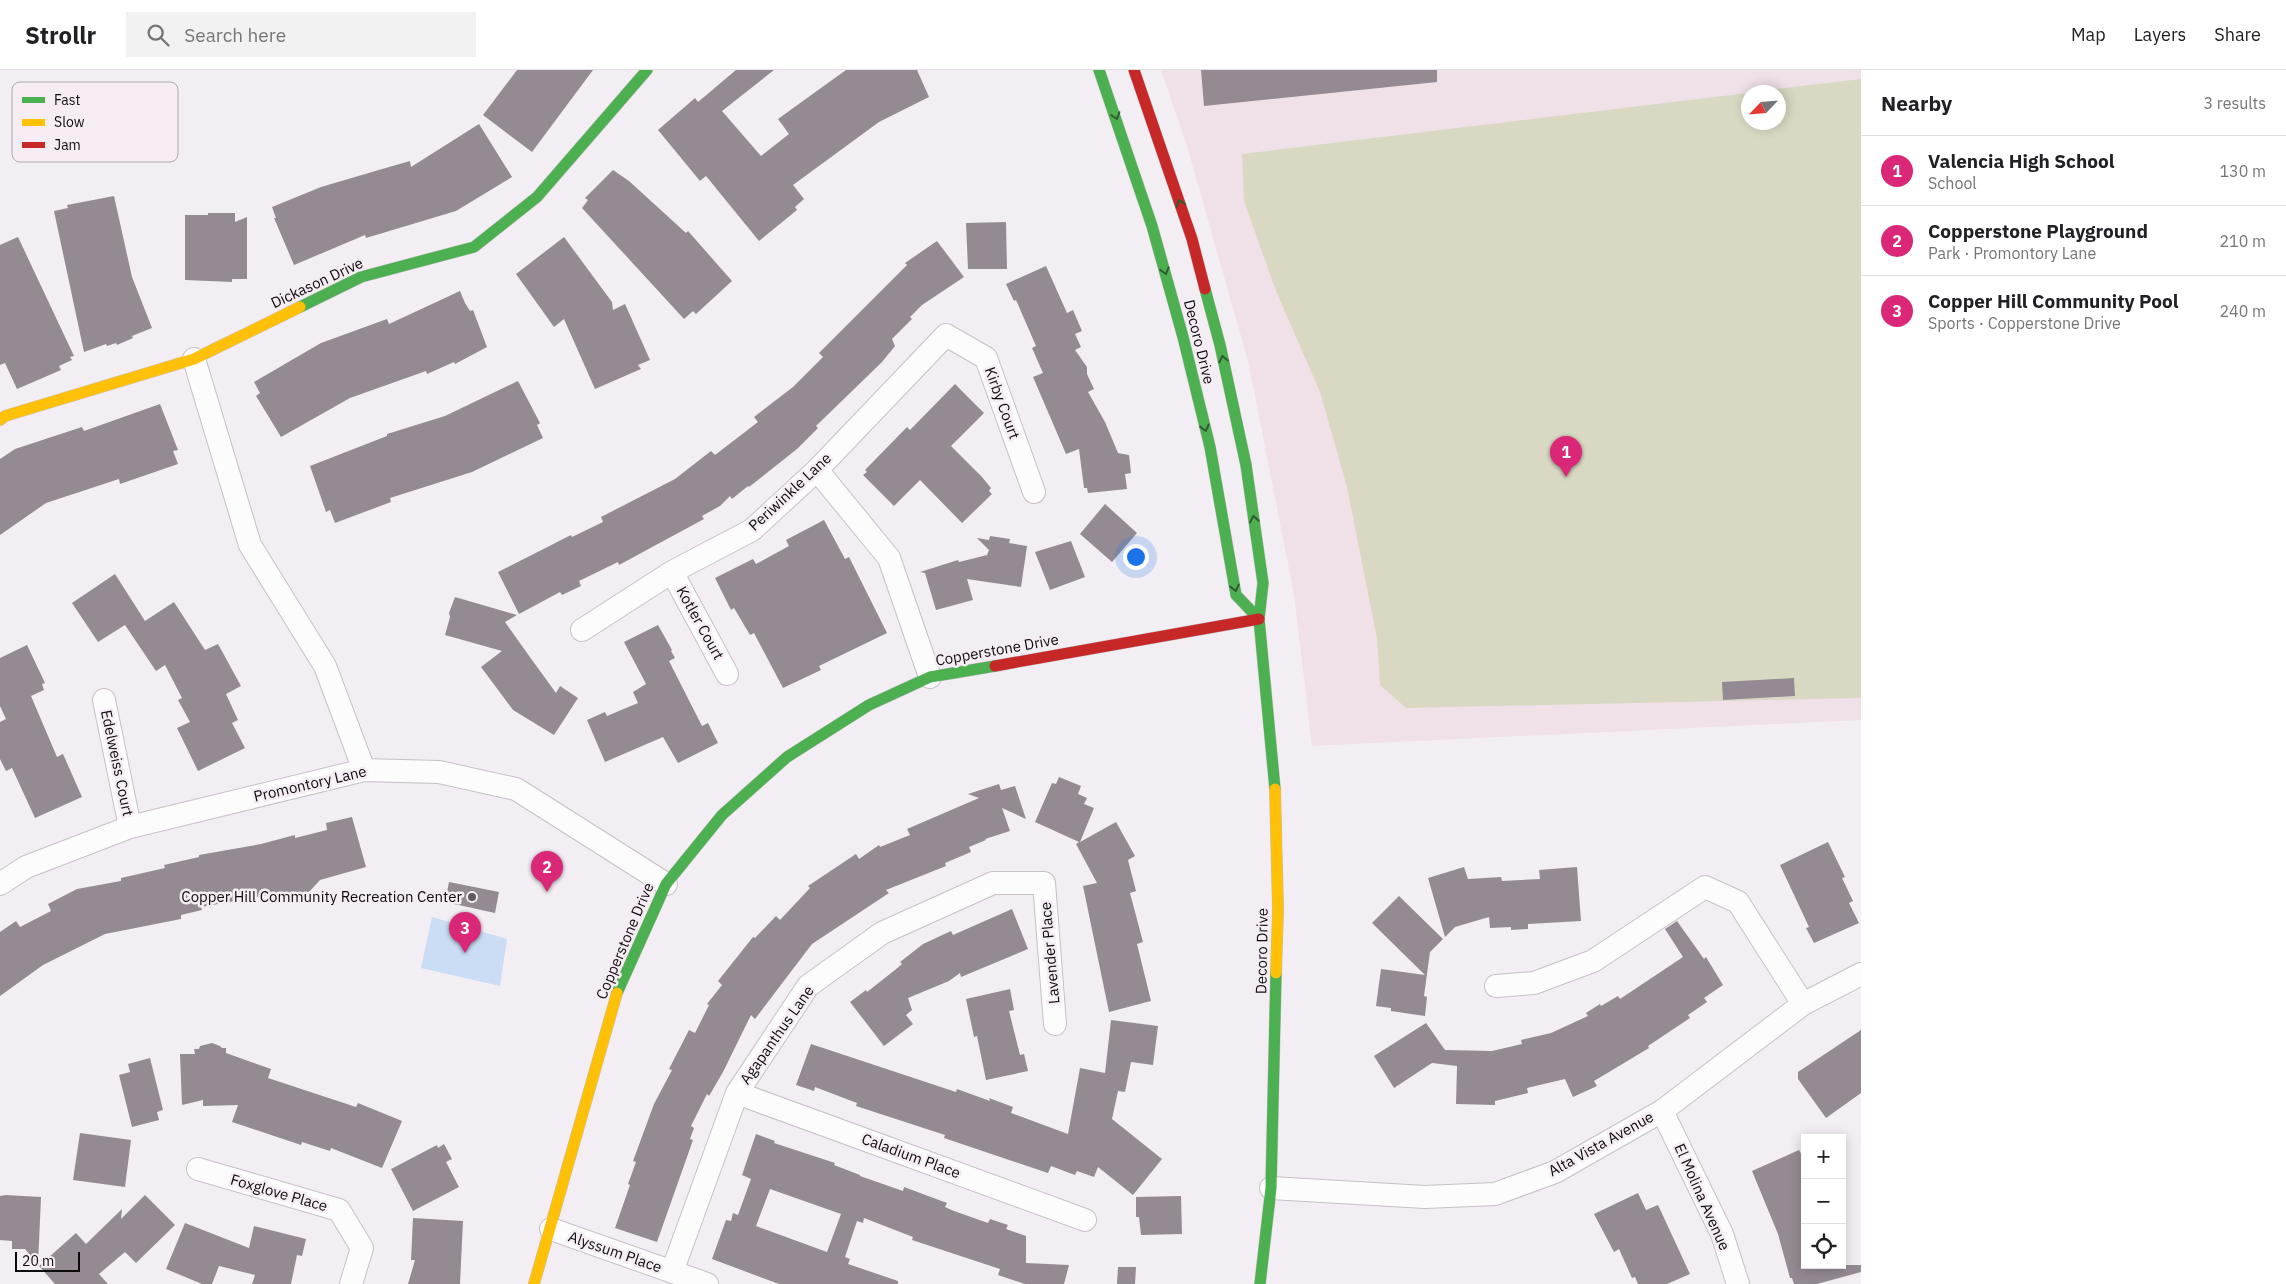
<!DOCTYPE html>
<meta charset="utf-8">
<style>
:root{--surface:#fff;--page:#f2f2f2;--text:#202124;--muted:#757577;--line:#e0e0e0;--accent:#db2777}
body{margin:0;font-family:"IBM Plex Sans",sans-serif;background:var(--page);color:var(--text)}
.controls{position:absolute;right:15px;bottom:15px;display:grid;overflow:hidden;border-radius:0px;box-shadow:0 2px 12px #0003}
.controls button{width:45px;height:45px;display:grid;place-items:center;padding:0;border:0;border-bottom:1px solid var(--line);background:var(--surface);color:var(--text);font:25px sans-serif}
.compass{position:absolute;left:1741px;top:15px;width:45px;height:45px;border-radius:50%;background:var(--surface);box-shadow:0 2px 12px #0003;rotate:244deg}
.scale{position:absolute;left:15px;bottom:12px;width:65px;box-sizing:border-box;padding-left:5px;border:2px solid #0e0b0e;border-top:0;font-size:14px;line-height:18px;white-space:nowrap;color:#0e0b0e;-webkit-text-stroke:4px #f5ecf4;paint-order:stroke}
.you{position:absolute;left:1135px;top:486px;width:18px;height:18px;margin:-12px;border:4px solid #fff;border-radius:50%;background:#1a73e8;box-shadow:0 0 0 8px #1a73e833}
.badge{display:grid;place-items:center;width:32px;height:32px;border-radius:50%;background:var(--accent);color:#fff;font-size:16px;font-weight:700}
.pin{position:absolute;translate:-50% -41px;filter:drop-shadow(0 1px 2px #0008)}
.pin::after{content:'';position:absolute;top:26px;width:18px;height:15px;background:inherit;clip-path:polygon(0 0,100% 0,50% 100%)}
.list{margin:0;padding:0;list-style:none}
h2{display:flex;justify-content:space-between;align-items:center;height:65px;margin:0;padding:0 20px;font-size:21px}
h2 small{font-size:16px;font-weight:400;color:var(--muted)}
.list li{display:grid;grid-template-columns:32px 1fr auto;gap:15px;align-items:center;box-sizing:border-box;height:70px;padding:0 20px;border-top:1px solid var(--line)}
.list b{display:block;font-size:19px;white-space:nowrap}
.list p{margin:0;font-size:16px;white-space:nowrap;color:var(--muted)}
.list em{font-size:16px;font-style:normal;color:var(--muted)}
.icon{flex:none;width:28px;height:28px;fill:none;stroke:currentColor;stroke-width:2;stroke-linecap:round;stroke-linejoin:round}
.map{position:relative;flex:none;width:1861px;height:1214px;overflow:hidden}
header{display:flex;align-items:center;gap:30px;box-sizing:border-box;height:70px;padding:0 25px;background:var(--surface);border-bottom:1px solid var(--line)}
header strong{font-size:24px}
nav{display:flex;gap:28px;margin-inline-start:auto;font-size:18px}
.search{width:350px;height:45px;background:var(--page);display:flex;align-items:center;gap:12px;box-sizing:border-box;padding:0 18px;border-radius:0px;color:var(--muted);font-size:19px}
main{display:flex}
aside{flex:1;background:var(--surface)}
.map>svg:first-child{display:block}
.education{fill:#f0e1e8;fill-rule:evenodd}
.green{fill:#d9d8c2}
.water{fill:#caddf4}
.building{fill:#948a94;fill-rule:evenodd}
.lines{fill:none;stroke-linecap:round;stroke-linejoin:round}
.street-casing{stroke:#c5c1c5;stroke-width:24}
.fast-casing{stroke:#c5c1c5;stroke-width:12}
.slow-casing{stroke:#c5c1c5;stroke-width:12}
.jam-casing{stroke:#c5c1c5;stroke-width:12}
.street{stroke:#fdfcfd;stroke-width:22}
.fast{stroke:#4caf50;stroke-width:11}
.slow{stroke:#ffc107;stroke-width:11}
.jam{stroke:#c62828;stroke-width:11}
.oneway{stroke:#2d5d2f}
.poi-dot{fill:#5e5a5e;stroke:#f5ecf4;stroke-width:2}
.labels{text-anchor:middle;stroke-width:5;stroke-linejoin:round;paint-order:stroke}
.street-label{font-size:15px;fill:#0e0b0e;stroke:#f5ecf4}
.poi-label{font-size:15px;fill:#0e0b0e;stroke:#f5ecf4;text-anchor:end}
.key{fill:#f5ecf4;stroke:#b0a8af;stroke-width:1}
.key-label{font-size:14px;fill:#0e0b0e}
</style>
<header>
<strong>Strollr</strong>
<div class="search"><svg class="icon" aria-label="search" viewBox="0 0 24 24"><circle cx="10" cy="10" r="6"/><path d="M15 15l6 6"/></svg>Search here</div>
<nav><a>Map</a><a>Layers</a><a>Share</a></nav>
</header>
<main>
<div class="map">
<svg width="1861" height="1214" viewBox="0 0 1861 1214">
<rect width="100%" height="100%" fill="#f3eef3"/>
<path class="education" d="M 1161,0 L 1861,0 L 1861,650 L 1312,676 L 1294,524 L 1248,291 L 1187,76 ZM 1748,22 L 1778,22 L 1778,52 L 1748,52 Z"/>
<path class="green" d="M 1861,9 L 1861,628 L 1406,638 L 1380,615 L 1377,568 L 1347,417 L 1320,322 L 1276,221 L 1244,131 L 1242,84 L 1748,23 L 1748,52 L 1778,52 L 1778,22 L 1751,22 Z"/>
<path class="water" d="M 432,847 L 507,869 L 500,916 L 421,898 Z"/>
<path class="building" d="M 517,0 L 593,0 L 532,82 L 483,45 Z
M 736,0 L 774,0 L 722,41 L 761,86 L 789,64 L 778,49 L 846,0 L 917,0 L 929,27 L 879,52 L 793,115 L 804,129 L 795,137 L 797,140 L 759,171 L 706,106 L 700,111 L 658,60 L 695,28 L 698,32 Z
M 1201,0 L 1437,0 L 1437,12 L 1204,36 Z
M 479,54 L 512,107 L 456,141 L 366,168 L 365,165 L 294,195 L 274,148 L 276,148 L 272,137 L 321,117 L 389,97 L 410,91 L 411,97 Z
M 613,100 L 629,111 L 686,163 L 688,161 L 732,211 L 696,244 L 693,241 L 684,249 L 582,138 L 588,130 L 585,128 Z
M 114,126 L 132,207 L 152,258 L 132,266 L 133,268 L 117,275 L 116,273 L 107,276 L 106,274 L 84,282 L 54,141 L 68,138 L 67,135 Z
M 208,143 L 235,143 L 235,152 L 247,147 L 247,209 L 232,209 L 232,212 L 185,210 L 185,145 L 208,145 Z
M 1006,152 L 1007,199 L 968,199 L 966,153 Z
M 18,167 L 74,286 L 70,287 L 72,290 L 59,296 L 61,300 L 17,319 L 5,293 L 0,295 L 0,175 Z
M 564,167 L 612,232 L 613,240 L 625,234 L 650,290 L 638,295 L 641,299 L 595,319 L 564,249 L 554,257 L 516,204 Z
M 937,171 L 964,207 L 922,235 L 910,247 L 912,249 L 892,269 L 895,276 L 882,292 L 816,356 L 818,358 L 797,379 L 749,417 L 748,416 L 732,429 L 730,426 L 720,436 L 702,446 L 704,449 L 619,495 L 618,492 L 579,511 L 581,516 L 562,525 L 560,522 L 519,544 L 498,502 L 571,465 L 572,467 L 603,452 L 601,447 L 675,409 L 711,381 L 715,385 L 758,352 L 754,347 L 793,317 L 823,287 L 819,283 L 907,195 L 905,193 Z
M 1046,196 L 1067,243 L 1073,240 L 1082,261 L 1075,264 L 1081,277 L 1075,280 L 1087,297 L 1087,304 L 1094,319 L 1088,322 L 1105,352 L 1118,383 L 1129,385 L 1131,403 L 1125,404 L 1127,419 L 1088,423 L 1087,418 L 1084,418 L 1079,379 L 1066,384 L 1033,307 L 1043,303 L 1032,278 L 1036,276 L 1016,230 L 1014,231 L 1006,214 Z
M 460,221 L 465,233 L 470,241 L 473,240 L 487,277 L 455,294 L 454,292 L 427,304 L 426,301 L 350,328 L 281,367 L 256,326 L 260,323 L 254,312 L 321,273 L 387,249 L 389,254 Z
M 518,311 L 540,353 L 537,355 L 543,368 L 472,402 L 390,428 L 391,432 L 335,453 L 330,440 L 326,442 L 310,396 L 387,366 L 387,364 L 445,346 Z
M 955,314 L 984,343 L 951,376 L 982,407 L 991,418 L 989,421 L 992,424 L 962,453 L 920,410 L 894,436 L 863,405 L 867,402 L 865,400 L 907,357 L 910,360 Z
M 160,334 L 178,380 L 173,381 L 178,394 L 120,414 L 119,409 L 46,433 L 0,465 L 0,389 L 15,379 L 82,357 L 84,361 Z
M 1105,434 L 1137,463 L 1112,492 L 1080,464 Z
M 824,450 L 845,489 L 849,487 L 887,563 L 819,596 L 821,600 L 783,618 L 754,563 L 750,565 L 734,538 L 731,540 L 715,508 L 753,489 L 756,494 L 789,476 L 786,470 Z
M 990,466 L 1010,469 L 1009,473 L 1027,476 L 1021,517 L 967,509 L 973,530 L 936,540 L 925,503 L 920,502 L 958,490 L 959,492 L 987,485 L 989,480 L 977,468 L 989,470 Z
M 1071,471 L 1085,507 L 1050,520 L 1035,482 Z
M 115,504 L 145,551 L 174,532 L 205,580 L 218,574 L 241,616 L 226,624 L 238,650 L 232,653 L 245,678 L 198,701 L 177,658 L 190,652 L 178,630 L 182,628 L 165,595 L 156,601 L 125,555 L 98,572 L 72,533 Z
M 455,527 L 517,545 L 505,552 L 532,590 L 556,623 L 560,616 L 578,628 L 554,665 L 513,640 L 481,597 L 502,581 L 445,565 L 450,547 L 449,543 Z
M 658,555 L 672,580 L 671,581 L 675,588 L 669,591 L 702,656 L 708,653 L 718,673 L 678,693 L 663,667 L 605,692 L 587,650 L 605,642 L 607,646 L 638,633 L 633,622 L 646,614 L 624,572 Z
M 27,575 L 45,613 L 42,614 L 44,620 L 31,626 L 57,687 L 63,684 L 82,727 L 35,748 L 12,698 L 6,701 L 0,689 L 0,652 L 6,649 L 0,636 L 0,588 Z
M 1794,608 L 1795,626 L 1723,630 L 1722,612 Z
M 1059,707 L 1081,716 L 1078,724 L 1087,728 L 1084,734 L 1094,738 L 1080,772 L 1116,752 L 1135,786 L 1128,790 L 1136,821 L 1130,823 L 1143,872 L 1137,874 L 1151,931 L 1109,942 L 1083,816 L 1097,813 L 1076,774 L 1079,772 L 1035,752 L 1052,713 L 1056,714 Z
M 999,714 L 1001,720 L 1015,716 L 1026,749 L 1002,738 L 1010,761 L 985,769 L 986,770 L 969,777 L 971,782 L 945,793 L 946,796 L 886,820 L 889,823 L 812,874 L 755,949 L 751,945 L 723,1002 L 709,1026 L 707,1024 L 691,1056 L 694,1058 L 690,1069 L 693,1070 L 657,1172 L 615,1158 L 630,1115 L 628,1114 L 636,1092 L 633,1091 L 654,1034 L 672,1000 L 669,999 L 689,960 L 695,963 L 709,935 L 707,934 L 722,915 L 718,911 L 753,867 L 755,868 L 776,846 L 780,850 L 810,818 L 808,816 L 856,784 L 859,789 L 879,775 L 880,777 L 910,765 L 907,759 L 979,728 L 968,724 Z
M 352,747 L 366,797 L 320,810 L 309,822 L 303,826 L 286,826 L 269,830 L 268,825 L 201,837 L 202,840 L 181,845 L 181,849 L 105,864 L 43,895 L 0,926 L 0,862 L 16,851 L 20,857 L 51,841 L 48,834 L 77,819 L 121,811 L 121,808 L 165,798 L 164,795 L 199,787 L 199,785 L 261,774 L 295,765 L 295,768 L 327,760 L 326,753 Z
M 1828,772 L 1845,807 L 1842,808 L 1853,831 L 1849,833 L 1859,853 L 1814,873 L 1806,858 L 1809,857 L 1780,795 Z
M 1464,797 L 1468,809 L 1501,807 L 1502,811 L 1540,809 L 1539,800 L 1577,797 L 1581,851 L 1528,854 L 1528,859 L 1511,860 L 1511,857 L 1490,858 L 1489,847 L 1455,857 L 1445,867 L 1428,808 Z
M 449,812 L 499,822 L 495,843 L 445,832 Z
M 1399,826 L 1443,869 L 1430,882 L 1424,926 L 1427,927 L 1425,946 L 1391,941 L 1391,938 L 1376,936 L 1381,899 L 1425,905 L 1372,853 Z
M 1012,839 L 1028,879 L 961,907 L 960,903 L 949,911 L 908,928 L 912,940 L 906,945 L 913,954 L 884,976 L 850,932 L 866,920 L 867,922 L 895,900 L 902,894 L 900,892 L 923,874 L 951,861 L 953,865 Z
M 1677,851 L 1704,889 L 1706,887 L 1723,915 L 1704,928 L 1707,932 L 1688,945 L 1690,948 L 1648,976 L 1649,978 L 1594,1011 L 1597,1016 L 1573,1027 L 1565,1009 L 1527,1018 L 1528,1023 L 1495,1031 L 1495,1035 L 1456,1034 L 1457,996 L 1432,993 L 1394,1018 L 1374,986 L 1426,953 L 1445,980 L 1492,981 L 1522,974 L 1521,970 L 1551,963 L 1588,946 L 1586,943 L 1600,934 L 1601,936 L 1618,926 L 1620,929 L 1683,887 L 1665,859 Z
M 1010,919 L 1014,940 L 1009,941 L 1020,985 L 1024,984 L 1028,1001 L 986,1010 L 977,966 L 974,967 L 966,929 Z
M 1111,950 L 1158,956 L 1153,995 L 1131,992 L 1125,1022 L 1118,1021 L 1112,1049 L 1162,1089 L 1133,1125 L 1098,1097 L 1094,1107 L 1077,1101 L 1075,1105 L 1051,1096 L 1048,1103 L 944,1068 L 945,1065 L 856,1036 L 857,1033 L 815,1017 L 814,1021 L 796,1015 L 811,974 L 956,1022 L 957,1019 L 990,1031 L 989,1028 L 1013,1037 L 1011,1043 L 1068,1064 L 1080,998 L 1105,1003 Z
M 1861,960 L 1861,1023 L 1826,1048 L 1798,1009 L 1798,1002 Z
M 212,973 L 220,976 L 222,978 L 226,978 L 226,983 L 271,999 L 268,1008 L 356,1037 L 358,1033 L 402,1051 L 382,1098 L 331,1078 L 330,1081 L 302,1072 L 301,1075 L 232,1052 L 238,1035 L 203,1036 L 203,1030 L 182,1035 L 180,984 L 195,984 L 194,979 L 199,979 L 200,976 Z
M 150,988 L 163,1040 L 157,1042 L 159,1050 L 132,1057 L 119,1005 L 130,1002 L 128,994 Z
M 80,1063 L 131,1070 L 125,1117 L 73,1110 Z
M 756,1064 L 775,1071 L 774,1073 L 835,1093 L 834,1095 L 860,1105 L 860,1106 L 903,1121 L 904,1117 L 947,1133 L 945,1137 L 954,1141 L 988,1153 L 990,1149 L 1008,1155 L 1006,1159 L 1026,1166 L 1026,1193 L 1069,1195 L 1064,1214 L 1025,1214 L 998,1205 L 1000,1199 L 912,1170 L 913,1167 L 864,1148 L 863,1153 L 857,1151 L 845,1187 L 850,1189 L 848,1194 L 898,1211 L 898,1214 L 779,1214 L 712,1189 L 726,1150 L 731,1151 L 733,1143 L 738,1145 L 751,1109 L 742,1105 ZM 770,1119 L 841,1144 L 827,1182 L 756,1156 Z
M 444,1074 L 452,1089 L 446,1092 L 459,1117 L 413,1141 L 391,1099 L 437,1075 L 438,1078 Z
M 1799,1080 L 1805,1091 L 1805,1195 L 1861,1195 L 1861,1202 L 1817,1214 L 1794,1214 L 1792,1208 L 1790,1208 L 1778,1164 L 1752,1101 Z
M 1638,1123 L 1646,1140 L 1658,1135 L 1690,1204 L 1667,1214 L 1638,1214 L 1635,1207 L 1632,1208 L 1619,1179 L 1614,1182 L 1594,1144 Z
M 6,1125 L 41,1127 L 38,1195 L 25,1179 L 12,1179 L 12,1171 L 0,1170 L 0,1126 Z
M 145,1125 L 175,1155 L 136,1193 L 125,1182 L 99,1204 L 108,1214 L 55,1214 L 39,1196 L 76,1163 L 86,1174 L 122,1139 L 121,1149 Z
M 1181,1126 L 1182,1164 L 1141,1165 L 1139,1147 L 1136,1147 L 1136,1127 Z
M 413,1148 L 463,1151 L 460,1214 L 408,1214 L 415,1190 L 411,1190 Z
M 185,1153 L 249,1178 L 254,1156 L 306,1169 L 302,1186 L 297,1185 L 291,1214 L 252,1214 L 255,1205 L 219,1196 L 212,1214 L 202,1214 L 166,1199 Z
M 1118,1197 L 1136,1197 L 1135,1214 L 1117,1214 Z"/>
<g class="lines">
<g class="street-casing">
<path id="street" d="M 194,289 L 250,475 L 325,596 L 364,700
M 817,400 L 889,488 L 930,607
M 672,502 L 727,604
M 582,560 L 672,502 L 752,460 L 817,400 L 946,265 L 986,288 L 1034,422
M 104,630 L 130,757
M 0,814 L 26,797 L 130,757 L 364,700 L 439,702 L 516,719 L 666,814
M 1496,916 L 1534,913 L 1593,891 L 1705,817 L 1738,832 L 1803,934
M 737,1023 L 1085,1150
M 1662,1041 L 1722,1164 L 1738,1214
M 198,1099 L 339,1140 L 362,1178 L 351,1214
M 1271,1118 L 1425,1127 L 1495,1124 L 1555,1102 L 1662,1041 L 1803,934 L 1861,904
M 551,1159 L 707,1214
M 672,1202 L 737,1023 L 808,916 L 882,863 L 993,813 L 1044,813 L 1055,954"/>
</g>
<g class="fast-casing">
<path id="fast" d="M 1099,0 L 1152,156 L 1183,267 L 1210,377 L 1236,525 L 1259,549
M 1205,219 L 1220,275 L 1246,395 L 1263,513 L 1259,549 L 1275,719
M 300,237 L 361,207 L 474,177 L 537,127 L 647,0
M 617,923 L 666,814 L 722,745 L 787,687 L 869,635 L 930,607 L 995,596
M 1260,1214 L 1271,1118 L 1276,903"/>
</g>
<g class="slow-casing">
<path id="slow" d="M 0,350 L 5,346 L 194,289 L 300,237
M 1275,719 L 1278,839 L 1276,903
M 534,1214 L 617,923"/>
</g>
<g class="jam-casing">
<path id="jam" d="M 1134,0 L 1192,169 L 1205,219
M 995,596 L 1259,549"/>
</g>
<use href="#street" class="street"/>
<use href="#fast" class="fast"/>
<use href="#slow" class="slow"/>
<use href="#jam" class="jam"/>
</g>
<defs><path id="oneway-chevron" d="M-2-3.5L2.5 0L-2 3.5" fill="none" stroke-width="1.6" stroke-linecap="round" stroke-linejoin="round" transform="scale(1.25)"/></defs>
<g class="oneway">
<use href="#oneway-chevron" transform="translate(1116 46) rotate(72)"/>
<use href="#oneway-chevron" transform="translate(1180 133) rotate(-108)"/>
<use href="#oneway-chevron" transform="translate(1165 201) rotate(74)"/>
<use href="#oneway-chevron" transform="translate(1223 289) rotate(-102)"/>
<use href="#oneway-chevron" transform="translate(1205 358) rotate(76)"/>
<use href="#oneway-chevron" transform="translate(1254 449) rotate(-99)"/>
<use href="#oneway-chevron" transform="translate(1235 518) rotate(78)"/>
</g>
<circle class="poi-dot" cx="472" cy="827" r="5"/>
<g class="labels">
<g class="street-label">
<text transform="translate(317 213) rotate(-25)" y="5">Dickason Drive</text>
<text transform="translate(1199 272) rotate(76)" y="5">Decoro Drive</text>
<text transform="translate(1002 333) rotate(70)" y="5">Kirby Court</text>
<text transform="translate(790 422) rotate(-43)" y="5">Periwinkle Lane</text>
<text transform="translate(700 553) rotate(61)" y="5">Kotler Court</text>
<text transform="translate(997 580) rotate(-10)" y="5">Copperstone Drive</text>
<text transform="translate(117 693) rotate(78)" y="5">Edelweiss Court</text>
<text transform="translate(310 714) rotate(-13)" y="5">Promontory Lane</text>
<text transform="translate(625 871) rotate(-67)" y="5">Copperstone Drive</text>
<text transform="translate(1262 881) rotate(-89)" y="5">Decoro Drive</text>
<text transform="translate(1050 883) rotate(-95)" y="5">Lavender Place</text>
<text transform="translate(777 965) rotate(-55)" y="5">Agapanthus Lane</text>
<text transform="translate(1601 1074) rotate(-29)" y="5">Alta Vista Avenue</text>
<text transform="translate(911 1086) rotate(20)" y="5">Caladium Place</text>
<text transform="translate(279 1123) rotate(16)" y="5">Foxglove Place</text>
<text transform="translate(1702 1127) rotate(66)" y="5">El Molina Avenue</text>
<text transform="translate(615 1182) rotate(19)" y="5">Alyssum Place</text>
</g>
<g class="poi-label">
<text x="462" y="832">Copper Hill Community Recreation Center</text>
</g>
</g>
<rect x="12" y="12" width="166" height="80" rx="8" class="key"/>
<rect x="22" y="27" width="23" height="6" fill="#4caf50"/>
<rect x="22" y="49" width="23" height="7" fill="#ffc107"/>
<rect x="22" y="72" width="23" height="6" fill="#c62828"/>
<g class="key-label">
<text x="54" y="35">Fast</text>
<text x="54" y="57">Slow</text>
<text x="54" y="80">Jam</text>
</g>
</svg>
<div class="controls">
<button>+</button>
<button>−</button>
<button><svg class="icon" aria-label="locate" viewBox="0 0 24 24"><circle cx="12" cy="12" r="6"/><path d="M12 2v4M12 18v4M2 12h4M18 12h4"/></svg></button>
</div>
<svg class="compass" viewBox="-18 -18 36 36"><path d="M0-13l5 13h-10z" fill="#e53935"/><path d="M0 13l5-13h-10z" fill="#757577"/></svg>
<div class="scale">20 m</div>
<div class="you"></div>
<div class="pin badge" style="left:1566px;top:407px">1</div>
<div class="pin badge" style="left:547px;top:822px">2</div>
<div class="pin badge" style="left:465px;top:883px">3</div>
</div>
<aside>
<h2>Nearby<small>3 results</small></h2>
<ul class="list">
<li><span class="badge">1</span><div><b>Valencia High School</b><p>School</p></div><em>130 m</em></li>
<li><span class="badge">2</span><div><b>Copperstone Playground</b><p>Park · Promontory Lane</p></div><em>210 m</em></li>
<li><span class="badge">3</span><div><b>Copper Hill Community Pool</b><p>Sports · Copperstone Drive</p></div><em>240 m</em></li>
</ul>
</aside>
</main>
